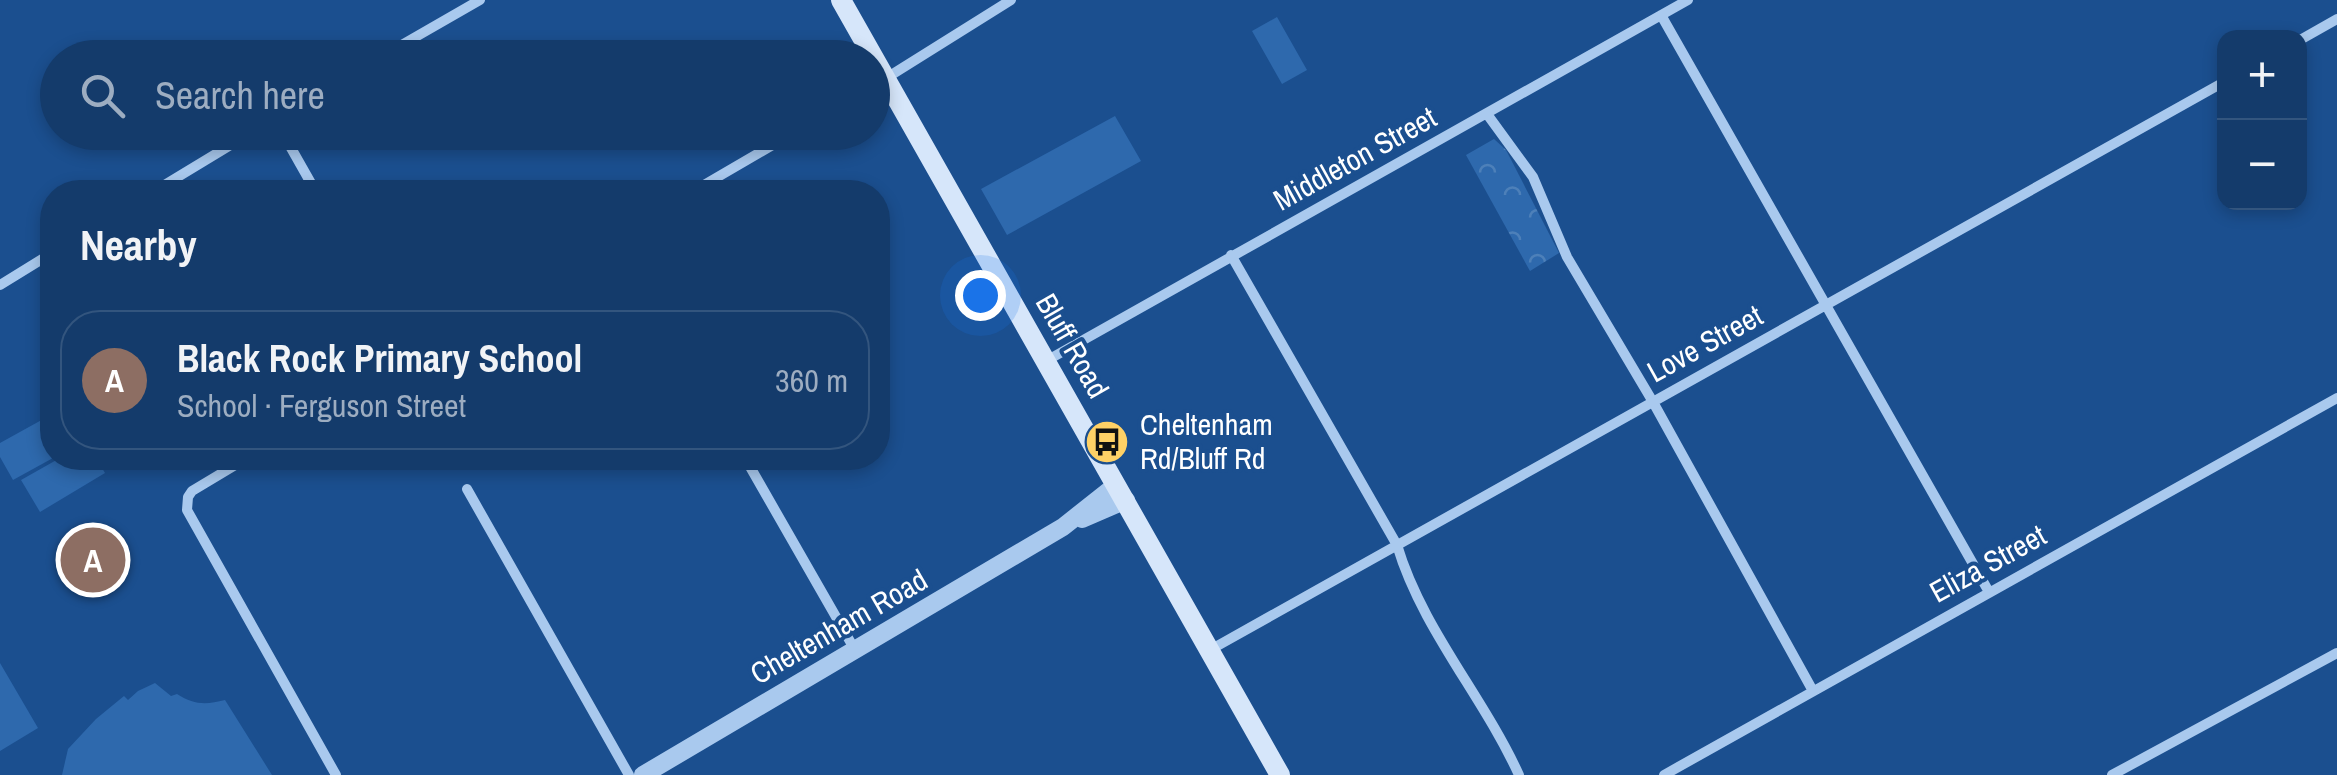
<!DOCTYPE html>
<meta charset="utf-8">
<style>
:root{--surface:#143b6b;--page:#1d4271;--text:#f1f3f6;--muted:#9dadc1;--line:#33557e;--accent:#ffd166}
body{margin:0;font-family:"Archivo Narrow",sans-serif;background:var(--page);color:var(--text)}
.controls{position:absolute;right:30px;top:30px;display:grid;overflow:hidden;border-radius:20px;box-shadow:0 5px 15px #0003}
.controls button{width:90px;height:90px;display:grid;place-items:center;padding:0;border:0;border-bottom:2px solid var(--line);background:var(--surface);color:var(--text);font:50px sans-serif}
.you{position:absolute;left:980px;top:295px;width:35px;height:35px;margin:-25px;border:8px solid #fff;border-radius:50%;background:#1a73e8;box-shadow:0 0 0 15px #1a73e833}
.badge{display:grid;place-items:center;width:65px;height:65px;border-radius:50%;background:var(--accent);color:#fff;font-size:32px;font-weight:700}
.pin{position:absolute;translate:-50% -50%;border:5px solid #fff;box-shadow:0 2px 10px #0006}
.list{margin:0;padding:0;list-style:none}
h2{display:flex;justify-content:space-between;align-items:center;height:130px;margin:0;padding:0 40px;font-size:42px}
h2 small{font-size:32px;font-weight:400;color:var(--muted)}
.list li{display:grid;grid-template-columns:65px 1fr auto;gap:30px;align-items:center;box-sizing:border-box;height:140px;margin:0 20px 20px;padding:0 20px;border:2px solid var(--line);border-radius:40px}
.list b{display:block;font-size:38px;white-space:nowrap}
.list p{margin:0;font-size:32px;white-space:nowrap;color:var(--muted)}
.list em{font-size:32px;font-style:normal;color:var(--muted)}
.icon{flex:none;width:55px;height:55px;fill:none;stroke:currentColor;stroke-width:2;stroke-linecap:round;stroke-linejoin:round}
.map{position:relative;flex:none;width:2337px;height:775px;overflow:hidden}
.search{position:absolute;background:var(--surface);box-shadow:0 5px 15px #0003;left:40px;top:40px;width:850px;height:110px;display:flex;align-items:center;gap:25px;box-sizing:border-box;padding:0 35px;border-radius:55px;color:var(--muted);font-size:38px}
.panel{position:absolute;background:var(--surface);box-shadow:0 5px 15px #0003;left:40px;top:180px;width:850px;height:290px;border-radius:40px}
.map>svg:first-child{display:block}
.grass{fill:#2e69ad}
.park{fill:url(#park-crowns)}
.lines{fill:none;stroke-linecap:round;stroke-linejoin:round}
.minor{stroke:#a9c9ee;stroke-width:10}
.tertiary{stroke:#a9c9ee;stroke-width:18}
.secondary{stroke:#d6e6fa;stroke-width:20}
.labels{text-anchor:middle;stroke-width:8;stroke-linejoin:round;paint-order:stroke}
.street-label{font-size:30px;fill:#fff;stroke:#1b4f8f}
.poi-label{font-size:30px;fill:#fff;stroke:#1b4f8f;text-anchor:start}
</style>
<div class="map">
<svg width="2337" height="775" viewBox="0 0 2337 775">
<defs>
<pattern id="park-crowns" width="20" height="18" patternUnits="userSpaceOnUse" patternTransform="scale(2.5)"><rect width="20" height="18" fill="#2e69ad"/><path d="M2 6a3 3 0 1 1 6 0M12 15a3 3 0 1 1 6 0" fill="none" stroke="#4d80b9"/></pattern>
</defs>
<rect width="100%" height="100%" fill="#1b4f8f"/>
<path class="grass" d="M 1277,17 L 1307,70 L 1282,84 L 1252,31 Z
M 1115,116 L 1141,161 L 1007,235 L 981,189 Z
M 47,417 L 52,426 L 53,458 L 13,480 L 0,457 L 0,443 Z
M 60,458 L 96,458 L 105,473 L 40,512 L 21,480 Z
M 0,663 L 38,728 L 0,751 Z
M 155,683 L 171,696 L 177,694 C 194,705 206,705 225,700 L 272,775 L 62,775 L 68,749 L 96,719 L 124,696 L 128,700 L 138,691 Z"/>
<path class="park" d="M 1494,139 L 1506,150 L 1559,253 L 1530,271 L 1466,155 Z"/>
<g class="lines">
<path class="minor" d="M 1661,15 L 1989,592
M 2300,40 L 2337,19
M 379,58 L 480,0
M 872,87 L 1011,0
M 1487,114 L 1533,177 L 1567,257 L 1653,402 L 1813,691
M 282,132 L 316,192
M 153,192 L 252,132
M 692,192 L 795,132
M 1231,255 L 1397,545 C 1422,629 1483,696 1519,775
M 0,285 L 52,253
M 1046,361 L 1688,0
M 247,458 L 192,491 L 188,497 L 187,510 L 336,775
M 745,458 L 855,650
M 467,489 L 629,775
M 1210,650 L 2224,82
M 1664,775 L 2337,398
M 2112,775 L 2337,653"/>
<path class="tertiary" d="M 1082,519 L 1126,500
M 643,775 L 1063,527 L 1116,485"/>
<path class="secondary" d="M 841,0 L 1280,775"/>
</g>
<defs>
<g id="bus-disc" transform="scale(2.25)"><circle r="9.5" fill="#ffd166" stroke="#1b4f8f"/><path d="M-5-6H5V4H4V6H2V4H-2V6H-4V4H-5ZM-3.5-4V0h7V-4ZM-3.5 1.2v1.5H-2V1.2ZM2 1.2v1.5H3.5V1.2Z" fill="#111"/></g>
</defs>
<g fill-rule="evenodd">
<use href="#bus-disc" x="1107" y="442"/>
</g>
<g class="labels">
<g class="street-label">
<text transform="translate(1355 159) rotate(-29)" y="10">Middleton Street</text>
<text transform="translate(1705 344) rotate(-29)" y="10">Love Street</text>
<text transform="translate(1072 346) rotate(60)" y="10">Bluff Road</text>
<text transform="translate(1988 564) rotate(-29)" y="10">Eliza Street</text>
<text transform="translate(839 627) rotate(-30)" y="10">Cheltenham Road</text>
</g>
<g class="poi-label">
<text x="1140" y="435">Cheltenham<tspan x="1140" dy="34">Rd/Bluff Rd</tspan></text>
</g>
</g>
</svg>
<div class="controls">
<button>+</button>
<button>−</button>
</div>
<div class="you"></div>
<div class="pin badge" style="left:93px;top:560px;background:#8d6e63">A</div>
<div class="search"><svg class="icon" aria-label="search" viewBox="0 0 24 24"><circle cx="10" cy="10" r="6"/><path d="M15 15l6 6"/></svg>Search here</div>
<section class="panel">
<h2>Nearby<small></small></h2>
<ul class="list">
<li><span class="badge" style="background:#8d6e63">A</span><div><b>Black Rock Primary School</b><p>School · Ferguson Street</p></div><em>360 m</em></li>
</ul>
</section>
</div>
